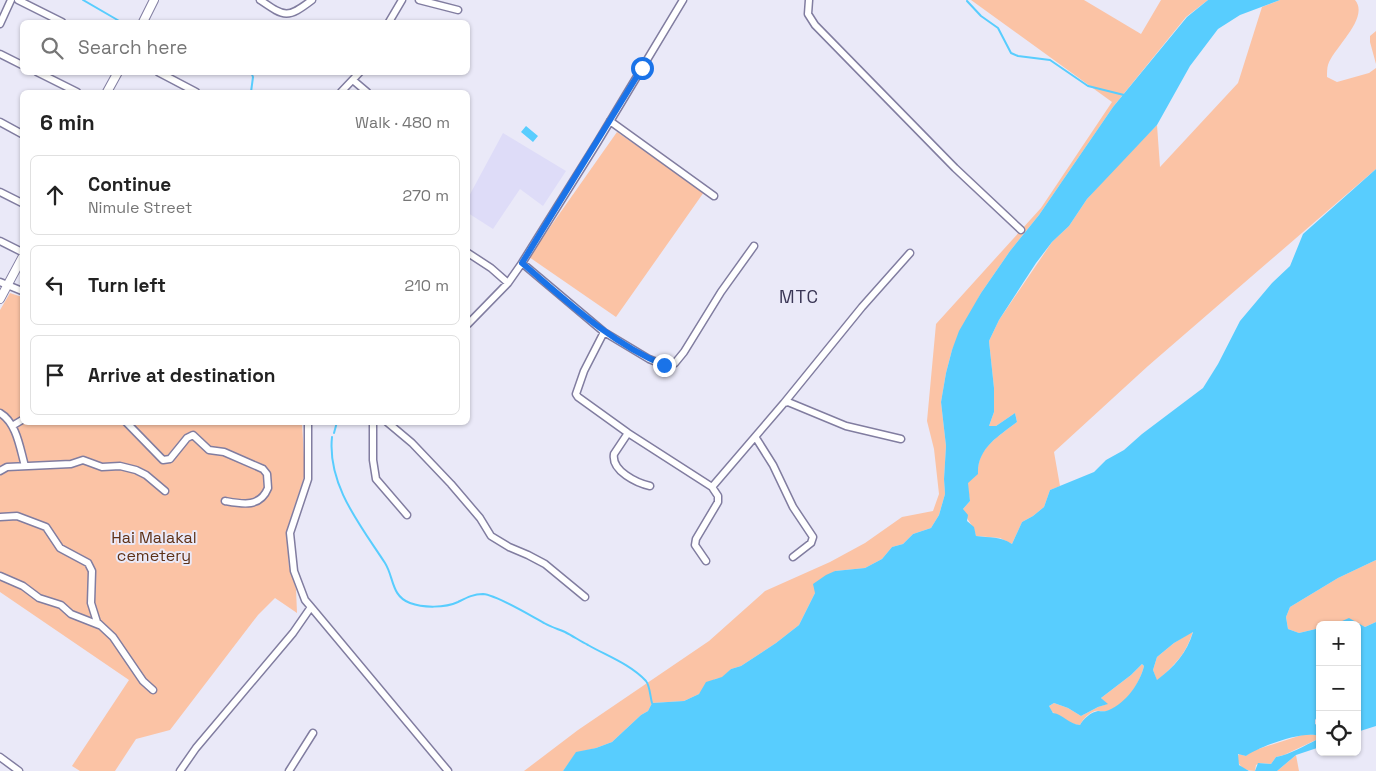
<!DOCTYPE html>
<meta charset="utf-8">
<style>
:root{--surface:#fff;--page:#f6f6f6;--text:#222;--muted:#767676;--line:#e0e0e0}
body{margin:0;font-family:"Space Grotesk",sans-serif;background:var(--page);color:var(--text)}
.controls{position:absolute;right:15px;bottom:15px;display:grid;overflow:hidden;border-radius:8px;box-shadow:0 1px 4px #0004}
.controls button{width:45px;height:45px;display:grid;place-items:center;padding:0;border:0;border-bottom:1px solid var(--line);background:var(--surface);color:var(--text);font:25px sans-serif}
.stop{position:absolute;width:15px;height:15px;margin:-11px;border:4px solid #1a73e8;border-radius:50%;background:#fff}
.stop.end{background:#1a73e8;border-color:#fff;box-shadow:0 1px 5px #0008}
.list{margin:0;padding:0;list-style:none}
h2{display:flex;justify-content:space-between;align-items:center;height:65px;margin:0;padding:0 20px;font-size:21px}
h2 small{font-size:16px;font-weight:400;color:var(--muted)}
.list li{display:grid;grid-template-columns:32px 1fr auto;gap:15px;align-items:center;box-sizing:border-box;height:80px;margin:0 10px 10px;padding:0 10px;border:1px solid var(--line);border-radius:8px}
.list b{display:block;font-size:19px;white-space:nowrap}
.list p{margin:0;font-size:16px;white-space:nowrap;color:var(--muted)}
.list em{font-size:16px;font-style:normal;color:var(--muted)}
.icon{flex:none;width:28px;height:28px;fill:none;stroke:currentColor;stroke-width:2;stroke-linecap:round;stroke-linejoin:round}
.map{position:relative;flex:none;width:1376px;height:771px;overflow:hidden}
.search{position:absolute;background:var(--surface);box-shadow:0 1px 4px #0004;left:20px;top:20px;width:450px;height:55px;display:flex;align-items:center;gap:12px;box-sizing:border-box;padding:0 18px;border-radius:8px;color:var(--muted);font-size:19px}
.panel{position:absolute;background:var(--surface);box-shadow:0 1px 4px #0004;left:20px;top:90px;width:450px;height:335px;border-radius:8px}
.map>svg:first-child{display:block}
.built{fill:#dedcf8}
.green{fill:#fbc3a5}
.water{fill:#58cdfe;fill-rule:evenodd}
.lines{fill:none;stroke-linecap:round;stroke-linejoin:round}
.stream{stroke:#58cdfe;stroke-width:2}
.minor-casing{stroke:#817da0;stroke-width:9}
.tertiary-casing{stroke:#817da0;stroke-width:10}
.minor{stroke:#fff;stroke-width:6}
.tertiary{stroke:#fff;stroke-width:8}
.route{stroke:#1a73e8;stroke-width:6}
.labels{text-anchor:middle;stroke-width:4;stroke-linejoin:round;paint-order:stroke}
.park-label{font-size:16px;fill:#5e3117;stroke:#eae9f8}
.neighbourhood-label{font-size:18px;letter-spacing:1px;fill:#3a3655;stroke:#eae9f8}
</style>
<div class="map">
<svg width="1376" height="771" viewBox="0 0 1376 771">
<rect width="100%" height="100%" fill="#eae9f8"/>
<path class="built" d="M 503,133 L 566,171 L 543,206 L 520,189 L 493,229 L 468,213 L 468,198 Z"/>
<path class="green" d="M 971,0 L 1084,0 L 1141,34 L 1161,0 L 1208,0 L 1186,17 L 1113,107 L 1039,215 L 1010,251 L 981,293 L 952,350 L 946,373 L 941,402 L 946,446 L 944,479 L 945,494 L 939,515 L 931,528 L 913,534 L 903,544 L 892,547 L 882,559 L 865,568 L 835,571 L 815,593 L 799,625 L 776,643 L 741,666 L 731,669 L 722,678 L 715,679 L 699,694 L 684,701 L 652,703 L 648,711 L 641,715 L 612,742 L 596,748 L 576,753 L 563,771 L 524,771 L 578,730 L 709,641 L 765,591 L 830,562 L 865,543 L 902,517 L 933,511 L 939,494 L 934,449 L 927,421 L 936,324 L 1041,208 L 1112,102 Z
M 1280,0 L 1355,0 C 1370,18 1334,47 1328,65 C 1327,68 1327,73 1327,77 L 1337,82 L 1369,73 L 1376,68 L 1376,169 L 1148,366 L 1054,452 L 1060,486 L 1050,490 L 1044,507 L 1033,516 L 1022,522 L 1012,544 L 1000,538 L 976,536 C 974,525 966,520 963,509 L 970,501 L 967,483 L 978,473 C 977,448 999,436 1017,422 L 1015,413 L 996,426 L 989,426 L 994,412 L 994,388 L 989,341 L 999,320 L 1052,242 L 1069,226 L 1087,199 L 1112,171 L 1157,125 L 1160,167 L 1238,83 L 1262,7 Z
M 1376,31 L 1376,64 L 1370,42 L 1370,36 Z
M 617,132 L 704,192 L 616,317 L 529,257 Z
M 10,293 L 22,297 L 22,422 L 302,423 L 305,474 L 288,526 L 287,541 L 289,566 L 296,589 L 297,613 L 275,598 L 258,615 L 170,730 L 136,739 L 115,771 L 80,771 L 72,766 L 129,680 L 0,592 L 0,310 Z
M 1376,560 L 1376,622 L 1365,627 L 1349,619 L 1333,625 L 1320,625 L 1320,628 L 1299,633 L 1288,629 L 1286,617 L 1290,607 L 1338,578 Z
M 1193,631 C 1186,655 1175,664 1157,681 L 1153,670 L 1157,657 L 1174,643 Z
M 1142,664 L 1144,666 C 1140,683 1125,707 1107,711 C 1103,712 1099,710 1095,711 C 1089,713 1083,719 1080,725 C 1070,724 1052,716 1049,706 L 1054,703 L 1068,708 L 1081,716 L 1098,707 L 1107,704 L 1101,698 L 1131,675 Z
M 1305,734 L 1316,735 L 1320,737 L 1318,739 L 1284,755 L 1276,757 L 1271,764 L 1260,763 L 1256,765 L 1255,771 C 1245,771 1238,767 1237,757 L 1239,754 L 1246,756 L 1252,751 Z
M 1296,755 L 1299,771 L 1277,771 Z"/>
<path class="water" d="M 1208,0 L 1280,0 L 1240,15 L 1218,29 L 1190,66 L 1157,125 L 1087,199 L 1069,226 L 1052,242 L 1036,263 L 999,320 L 989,341 L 994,388 L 994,412 L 989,426 L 996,426 L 1015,413 L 1017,422 C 999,436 977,448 978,474 L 968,483 L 970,501 L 963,509 L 968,515 L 967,521 L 974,527 L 976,536 C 989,538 1001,536 1012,544 L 1022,522 L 1033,516 L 1044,507 L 1050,490 L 1094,472 L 1106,460 L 1124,450 L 1142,434 L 1203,388 L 1218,364 L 1240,321 L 1272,283 L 1290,266 L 1303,234 L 1376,169 L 1376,560 L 1338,578 L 1290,607 L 1286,617 L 1288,629 L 1299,633 L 1320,628 L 1320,713 L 1315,720 L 1315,724 L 1320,727 L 1320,747 L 1296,755 L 1277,771 L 1255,771 L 1258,763 L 1271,764 L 1276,757 C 1291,754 1304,746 1318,739 L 1319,736 C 1303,730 1259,747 1246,756 L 1238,754 L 1239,765 L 1249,771 L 563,771 L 576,752 L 596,748 L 612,742 L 641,715 L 648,711 L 652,703 L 684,701 L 699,694 L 706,682 L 722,677 L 731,669 L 741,666 L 776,643 L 799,625 L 815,593 L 813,584 L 826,575 L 835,571 L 865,568 L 882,559 L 892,547 L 903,544 L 913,534 L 931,528 L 939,515 L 945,494 L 944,479 L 946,446 L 941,402 L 946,373 L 952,350 L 959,331 L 981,293 L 1010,251 L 1039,215 L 1113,107 L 1187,17 ZM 1193,632 C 1187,653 1174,667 1157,680 L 1153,670 L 1157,657 L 1174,643 ZM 1142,664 L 1144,666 C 1140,683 1126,703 1109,710 C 1105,712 1102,711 1098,711 C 1091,712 1083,719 1080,725 C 1068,724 1063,714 1053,713 L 1049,706 L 1054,703 L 1068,708 L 1081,716 L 1098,707 L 1108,704 L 1101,698 L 1131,675 Z
M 526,126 L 538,136 L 533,142 L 521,132 Z
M 1349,618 L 1365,627 L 1376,622 L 1376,726 L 1357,732 L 1357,625 L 1333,625 Z"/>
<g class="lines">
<path class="stream" d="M 83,0 L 121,22
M 967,1 L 981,16 L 998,28 L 1011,53 L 1018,56 L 1050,60 L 1088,86 L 1124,95
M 251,72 L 253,77 L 251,92
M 334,433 L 337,422
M 332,437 C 327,485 361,526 385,563 C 394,577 391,596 410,603 C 423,608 445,608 458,602 C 466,598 473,594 483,594 C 497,595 531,616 544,623 C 551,627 558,629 565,632 C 573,636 580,641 588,645 C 607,656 630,664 646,681 C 650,686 650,696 652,703"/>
<g class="minor-casing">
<path id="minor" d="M 18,0 L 62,22
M 260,0 C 285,17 287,19 312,0
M 419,0 L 458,10
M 809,0 L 808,14 L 815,25 L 955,168 L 1021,230
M 389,22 L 402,0
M 0,24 L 11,0
M 0,54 L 22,65
M 37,72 L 77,92
M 158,72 L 196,92
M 354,81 L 367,92
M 341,92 L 360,72
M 610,121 L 714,196
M 0,122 L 22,134
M 0,192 L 22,203
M 0,241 L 22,252
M 468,253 L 491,268 L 508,283
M 522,263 L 604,332 L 649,359 L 664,365 L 672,365 L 675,363 L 684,352 L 721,292 L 754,246
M 0,282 L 22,291
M 468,324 L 508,283 L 522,263 L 597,143 L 683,0
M 604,332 L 584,371 L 576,394 L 578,397 L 628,433 L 712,487 L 784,403 L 788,402 L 846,426 L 901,439
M 784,403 L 862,307 L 910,253
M 0,413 C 17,423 20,449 25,466
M 126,422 L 163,460 L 170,459 L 187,438 L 193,435 L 209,450 L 224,452 L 263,469 L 267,474 L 268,488 C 260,508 242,504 225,501
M 308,422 L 308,479 L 290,533 L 294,571 L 305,600 L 311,607 L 448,771
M 373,422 L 373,460 L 376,479 L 407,515
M 387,422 L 412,443 L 451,484 L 480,518 L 491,536 L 509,547 L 528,555 L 545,564 L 585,597
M 12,426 L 22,420
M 628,433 L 614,454 C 611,471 637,483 650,486
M 756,438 L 773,465 L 793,507 L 813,537 L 811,543 L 793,557
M 0,471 L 7,467 L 71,464 L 83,460 L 102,467 L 120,466 L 136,470 L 146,475 L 165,491
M 0,517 L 17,516 L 46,527 L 60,548 L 88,563 L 92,571 L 91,603 L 97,622 L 113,637 L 143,681 L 153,690
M 706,561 L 695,545 L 696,539 L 718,502 L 718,496 L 712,487
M 0,576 L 23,586 L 39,598 L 61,605 L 71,614 L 99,625
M 0,757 L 19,771
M 180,771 L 196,748 L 293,633 L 311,607
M 289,771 L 313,733"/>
</g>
<g class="tertiary-casing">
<path id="tertiary" d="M 143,22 L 154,0
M 107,92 L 118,72
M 0,299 L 22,258"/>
</g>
<use href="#minor" class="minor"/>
<use href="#tertiary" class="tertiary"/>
</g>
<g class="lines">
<path class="route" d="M 642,68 L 522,263 C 567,301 609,342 664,365"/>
</g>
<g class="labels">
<g class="park-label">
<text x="154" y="543">Hai Malakal<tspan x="154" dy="18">cemetery</tspan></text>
</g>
<g class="neighbourhood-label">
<text x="799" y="303">MTC</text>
</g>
</g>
</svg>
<div class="controls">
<button>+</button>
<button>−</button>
<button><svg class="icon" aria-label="locate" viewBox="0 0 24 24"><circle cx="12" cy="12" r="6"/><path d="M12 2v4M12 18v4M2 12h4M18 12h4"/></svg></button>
</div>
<div class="stop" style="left:642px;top:68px"></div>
<div class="stop end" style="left:664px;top:365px"></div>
<div class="search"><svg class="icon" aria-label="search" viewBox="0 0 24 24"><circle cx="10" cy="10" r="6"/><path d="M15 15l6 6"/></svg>Search here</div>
<section class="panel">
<h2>6 min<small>Walk · 480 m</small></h2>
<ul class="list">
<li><svg class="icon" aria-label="ahead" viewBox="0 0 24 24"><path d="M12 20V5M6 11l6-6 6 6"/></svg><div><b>Continue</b><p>Nimule Street</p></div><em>270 m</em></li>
<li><svg class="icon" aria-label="left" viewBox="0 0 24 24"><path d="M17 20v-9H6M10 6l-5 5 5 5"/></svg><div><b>Turn left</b></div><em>210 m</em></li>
<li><svg class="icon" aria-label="arrive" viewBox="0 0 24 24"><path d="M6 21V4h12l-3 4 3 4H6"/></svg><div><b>Arrive at destination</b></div></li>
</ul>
</section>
</div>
